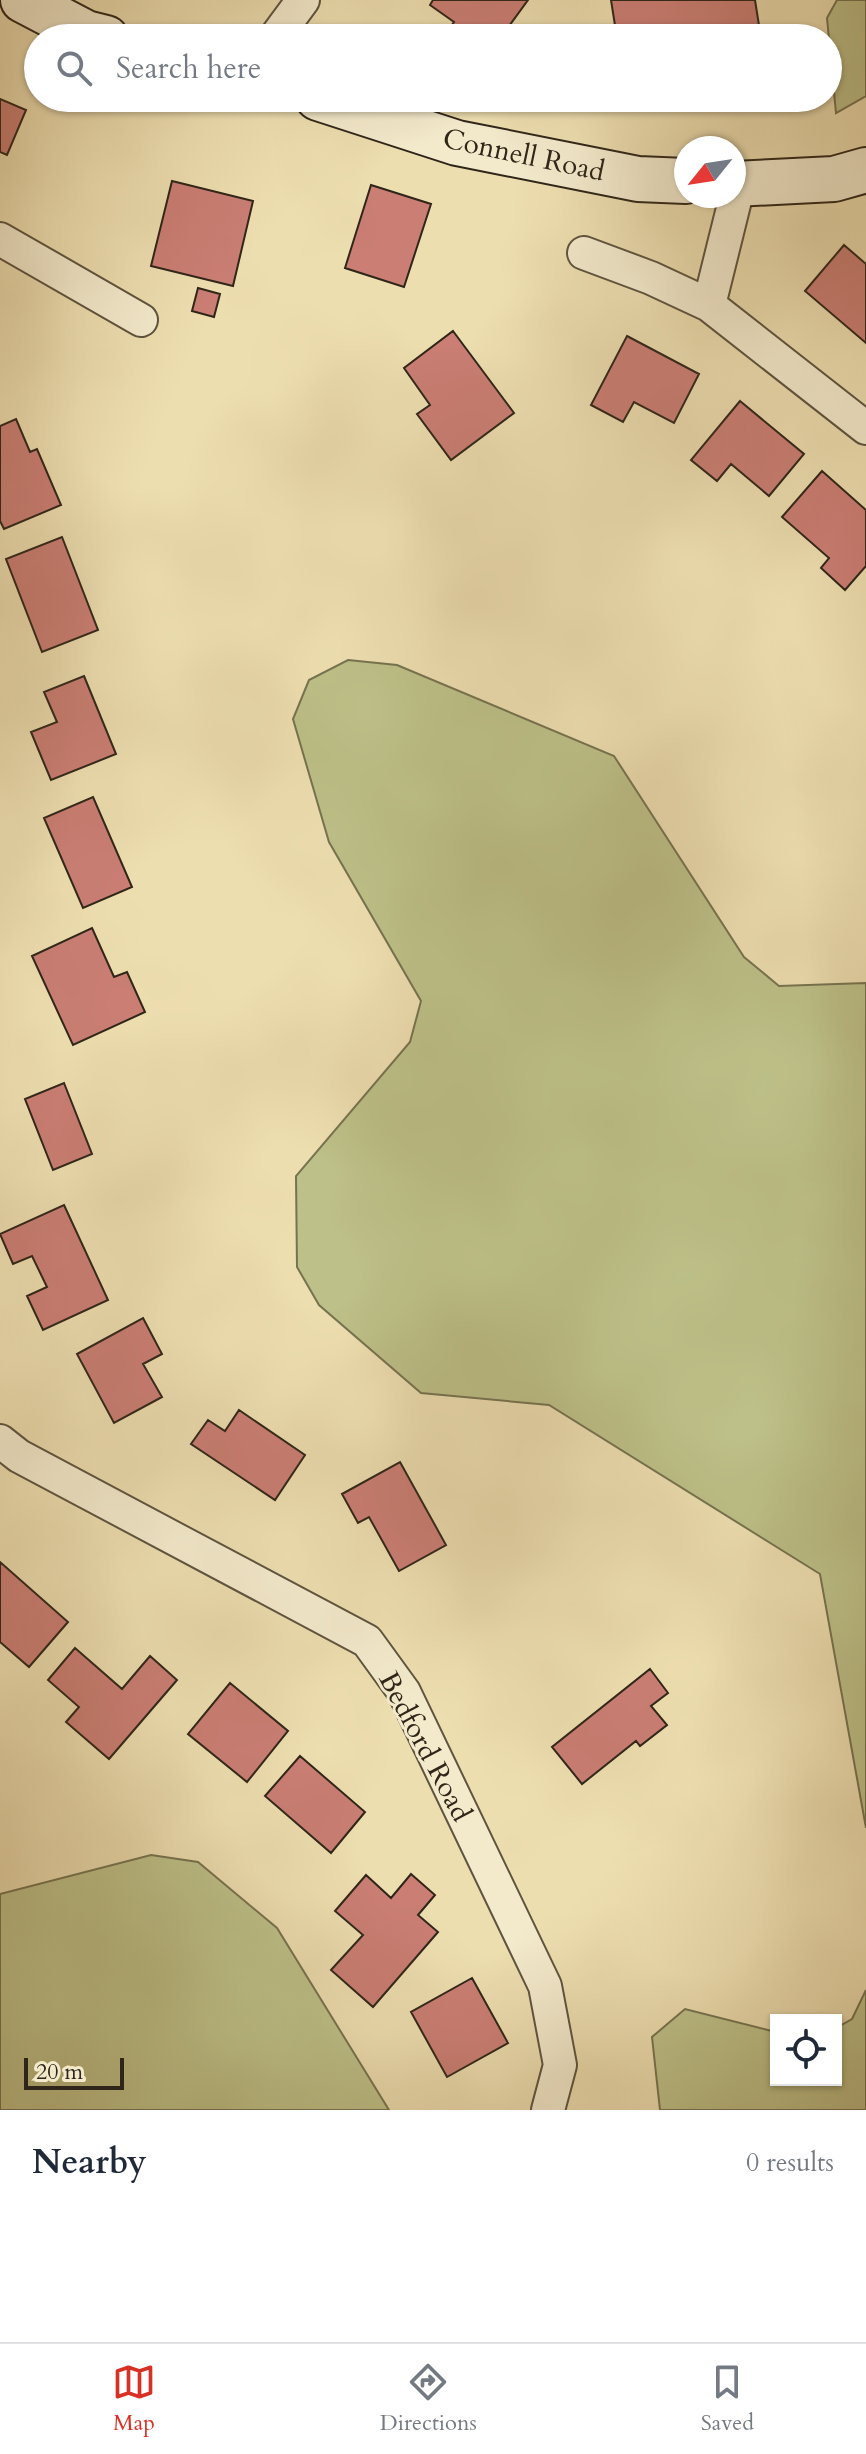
<!DOCTYPE html>
<style>
:root{--surface:#fff;--page:#f6f6f7;--text:#1f2937;--muted:#747a83;--line:#e0e1e3;--accent:#d93025}
body{margin:0;font-family:Cardo,serif;background:var(--page);color:var(--text)}
.controls{position:absolute;right:24px;bottom:24px;display:grid;overflow:hidden;border-radius:0px;box-shadow:0 2px 6px #0004}
.controls button{width:72px;height:72px;display:grid;place-items:center;padding:0;border:0;border-bottom:2px solid var(--line);background:var(--surface);color:var(--text);font:40px sans-serif}
.compass{position:absolute;left:674px;top:136px;width:72px;height:72px;border-radius:50%;background:var(--surface);box-shadow:0 2px 6px #0004;rotate:240deg}
.scale{position:absolute;left:24px;bottom:20px;width:100px;box-sizing:border-box;padding-left:8px;border:4px solid #2f2619;border-top:0;font-size:22px;line-height:28px;white-space:nowrap;color:#2f2619;-webkit-text-stroke:6px #f3eacc;paint-order:stroke}
.list{margin:0;padding:0;list-style:none}
h2{display:flex;justify-content:space-between;align-items:center;height:104px;margin:0;padding:0 32px;font-size:34px}
h2 small{font-size:26px;font-weight:400;color:var(--muted)}
.icon{flex:none;width:44px;height:44px;fill:none;stroke:currentColor;stroke-width:2;stroke-linecap:round;stroke-linejoin:round}
.map{position:relative;flex:none;width:866px;height:2110px;overflow:hidden}
.search{position:absolute;background:var(--surface);box-shadow:0 2px 6px #0004;left:24px;right:24px;top:24px;height:88px;display:flex;align-items:center;gap:20px;box-sizing:border-box;padding:0 28px;border-radius:44px;color:var(--muted);font-size:30px}
.sheet{height:232px;background:var(--surface)}
nav{display:flex;justify-content:space-around;align-items:center;box-sizing:border-box;height:112px;border-top:2px solid var(--line);background:var(--surface);font-size:22px;color:var(--muted)}
nav a{display:grid;justify-items:center;gap:4px}
nav .on{color:var(--accent)}
.map>svg:first-child{display:block}
.green{fill:#bdc088;stroke:#767350;stroke-width:2}
.building{fill:#ca7e74;stroke:#2f2619;stroke-width:2}
.lines{fill:none;stroke-linecap:round;stroke-linejoin:round}
.minor-casing{stroke:#5e543f;stroke-width:36}
.secondary-casing{stroke:#2f2619;stroke-width:48}
.minor{stroke:#f3eacc;stroke-width:32}
.secondary{stroke:#f3eacc;stroke-width:44}
.labels{text-anchor:middle;stroke-width:6;stroke-linejoin:round;paint-order:stroke}
.street-label{font-size:28px;fill:#2f2619;stroke:#f3eacc}
</style>
<div class="map">
<svg width="866" height="2110" viewBox="0 0 866 2110">
<rect width="100%" height="100%" fill="#eddeb0"/>
<filter id="stains"><feTurbulence type="fractalNoise" baseFrequency=".0025" numOctaves="4"/><feColorMatrix values="0 0 0 0 .2 0 0 0 0 .09 0 0 0 0 .02 0 0 0 .5 -.17"/></filter>
<radialGradient id="worn" r=".72"><stop offset=".6" stop-color="#630" stop-opacity="0"/><stop offset="1" stop-color="#630" stop-opacity=".3"/></radialGradient>
<path class="green" d="M 837,0 L 866,0 L 866,96 L 836,113 L 827,18 Z
M 348,660 L 397,665 L 614,756 L 744,957 L 779,986 L 866,983 L 866,1828 L 820,1574 L 549,1405 L 421,1393 L 319,1305 L 297,1267 L 296,1176 L 410,1042 L 421,1001 L 329,842 L 293,719 L 309,680 Z
M 151,1855 L 198,1862 L 277,1928 L 389,2110 L 0,2110 L 0,1894 Z
M 866,1990 L 866,2110 L 660,2110 L 652,2037 L 685,2009 L 776,2032 L 776,2080 L 836,2080 L 836,2028 L 852,2019 Z"/>
<path class="building" d="M 433,0 L 528,0 L 504,33 L 511,38 L 446,38 L 444,36 L 454,22 L 430,5 Z
M 611,0 L 755,0 L 761,38 L 747,38 L 747,35 L 724,38 L 617,38 Z
M 0,99 L 26,110 L 7,155 L 0,152 Z
M 172,181 L 253,201 L 233,286 L 151,266 Z
M 371,185 L 431,204 L 404,287 L 345,268 Z
M 844,245 L 866,264 L 866,343 L 805,291 Z
M 198,288 L 220,294 L 214,317 L 192,311 Z
M 453,331 L 514,413 L 451,460 L 417,414 L 430,405 L 404,368 Z
M 627,336 L 699,374 L 674,423 L 634,402 L 623,422 L 591,405 Z
M 740,401 L 804,454 L 769,496 L 731,464 L 717,481 L 691,460 Z
M 16,419 L 30,452 L 37,449 L 61,505 L 4,529 L 0,521 L 0,426 Z
M 822,471 L 866,510 L 866,566 L 845,590 L 821,568 L 829,558 L 782,517 Z
M 62,537 L 98,630 L 42,652 L 6,559 Z
M 84,676 L 116,754 L 51,780 L 31,732 L 57,722 L 44,692 Z
M 93,797 L 132,887 L 83,908 L 44,818 Z
M 92,928 L 114,977 L 127,972 L 145,1012 L 73,1045 L 32,956 Z
M 64,1083 L 92,1154 L 53,1170 L 25,1099 Z
M 64,1205 L 108,1300 L 43,1330 L 27,1296 L 47,1287 L 32,1256 L 13,1264 L 0,1234 Z
M 143,1318 L 162,1354 L 143,1364 L 162,1397 L 114,1423 L 77,1354 Z
M 239,1410 L 305,1455 L 275,1500 L 191,1444 L 208,1420 L 225,1431 Z
M 400,1462 L 446,1545 L 399,1571 L 369,1517 L 358,1523 L 342,1494 Z
M 0,1562 L 68,1622 L 29,1667 L 0,1642 Z
M 75,1648 L 122,1689 L 150,1656 L 177,1680 L 109,1759 L 66,1722 L 79,1707 L 48,1680 Z
M 650,1669 L 668,1693 L 651,1706 L 667,1725 L 640,1746 L 636,1741 L 582,1784 L 552,1747 Z
M 230,1683 L 288,1731 L 247,1782 L 188,1734 Z
M 300,1756 L 365,1812 L 331,1853 L 265,1796 Z
M 411,1874 L 435,1895 L 418,1915 L 438,1932 L 373,2007 L 331,1970 L 363,1935 L 335,1911 L 366,1875 L 391,1898 Z
M 472,1978 L 508,2043 L 447,2077 L 411,2012 Z"/>
<g class="lines">
<g class="minor-casing">
<path id="minor" d="M 275,38 L 303,0
M 739,184 L 709,305 L 866,428
M 0,239 L 141,320
M 584,253 L 651,278 L 709,305
M 0,1441 L 19,1456 L 367,1641 L 404,1692 L 545,1986 L 560,2065 L 548,2110"/>
</g>
<g class="secondary-casing">
<path id="secondary" d="M 23,0 L 86,33 L 106,38
M 318,98 L 457,143 L 638,179 L 686,181
M 734,184 L 834,179 L 866,170"/>
</g>
<use href="#minor" class="minor"/>
<use href="#secondary" class="secondary"/>
</g>
<g class="labels">
<g class="street-label">
<text transform="translate(524 154) rotate(12)" y="10">Connell Road</text>
<text transform="translate(426 1746) rotate(62)" y="10">Bedford Road</text>
</g>
</g>
<rect width="100%" height="100%" filter="url(#stains)"/>
<rect width="100%" height="100%" fill="url(#worn)"/>
</svg>
<div class="controls">
<button><svg class="icon" aria-label="locate" viewBox="0 0 24 24"><circle cx="12" cy="12" r="6"/><path d="M12 2v4M12 18v4M2 12h4M18 12h4"/></svg></button>
</div>
<svg class="compass" viewBox="-18 -18 36 36"><path d="M0-13l5 13h-10z" fill="#e53935"/><path d="M0 13l5-13h-10z" fill="#747a83"/></svg>
<div class="scale">20 m</div>
<div class="search"><svg class="icon" aria-label="search" viewBox="0 0 24 24"><circle cx="10" cy="10" r="6"/><path d="M15 15l6 6"/></svg>Search here</div>
</div>
<section class="sheet">
<h2>Nearby<small>0 results</small></h2>
<ul class="list">
</ul>
</section>
<nav>
<a class="on"><svg class="icon" aria-label="map" viewBox="0 0 24 24"><path d="M3 6l6-2 6 2 6-2v14l-6 2-6-2-6 2zM9 4v14M15 6v14"/></svg>Map</a>
<a><svg class="icon" aria-label="directions" viewBox="0 0 24 24"><path d="M12 3l9 9-9 9-9-9zM9 14v-3h6M13 9l2 2-2 2"/></svg>Directions</a>
<a><svg class="icon" aria-label="saved" viewBox="0 0 24 24"><path d="M7 4h10v16l-5-4-5 4z"/></svg>Saved</a>
</nav>
